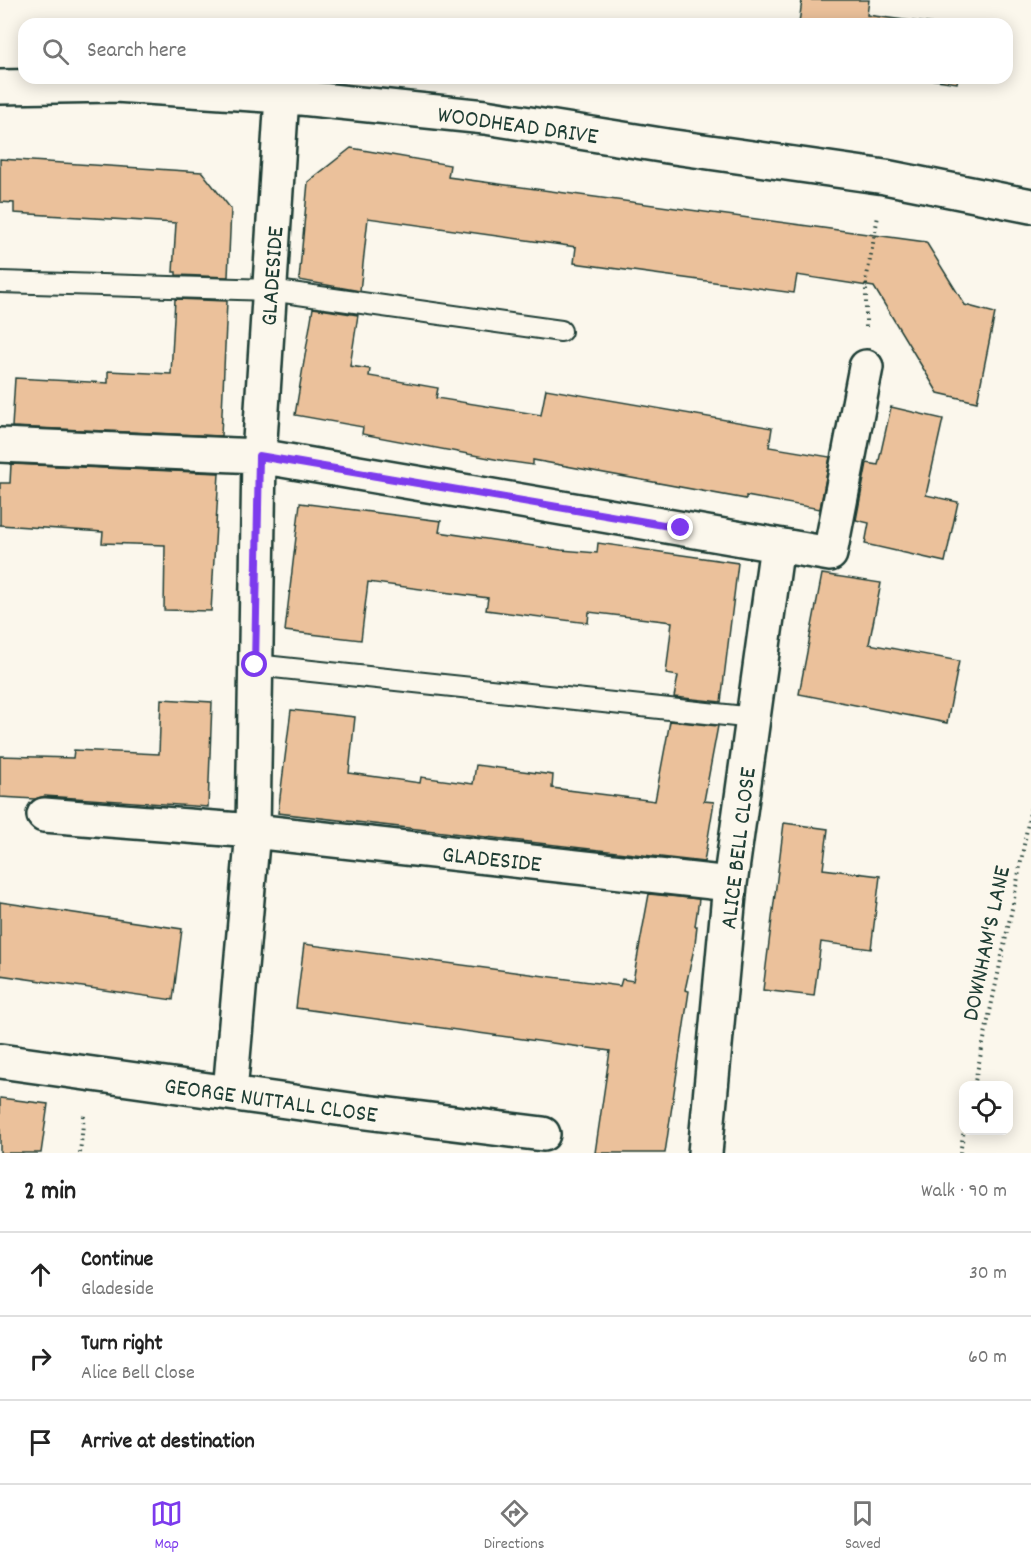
<!DOCTYPE html>
<meta charset="utf-8">
<style>
:root{--surface:#fff;--page:#f2f2f2;--text:#222;--muted:#767676;--line:#e0e0e0;--accent:#7c3aed}
body{margin:0;font-family:Dekko,sans-serif;background:var(--page);color:var(--text)}
.controls{position:absolute;right:18px;bottom:18px;display:grid;overflow:hidden;border-radius:12px;box-shadow:0 3px 15px #0003}
.controls button{width:54px;height:54px;display:grid;place-items:center;padding:0;border:0;border-bottom:2px solid var(--line);background:var(--surface);color:var(--text);font:30px sans-serif}
.stop{position:absolute;width:18px;height:18px;margin:-14px;border:4px solid #7c3aed;border-radius:50%;background:#fff}
.stop.end{background:#7c3aed;border-color:#fff;box-shadow:0 2px 6px #0008}
.list{margin:0;padding:0;list-style:none}
h2{display:flex;justify-content:space-between;align-items:center;height:78px;margin:0;padding:0 24px;font-size:26px}
h2 small{font-size:20px;font-weight:400;color:var(--muted)}
.list li{display:grid;grid-template-columns:39px 1fr auto;gap:18px;align-items:center;box-sizing:border-box;height:84px;padding:0 24px;border-top:2px solid var(--line)}
.list b{display:block;font-size:22px;white-space:nowrap}
.list p{margin:0;font-size:20px;white-space:nowrap;color:var(--muted)}
.list em{font-size:20px;font-style:normal;color:var(--muted)}
.icon{flex:none;width:33px;height:33px;fill:none;stroke:currentColor;stroke-width:2;stroke-linecap:round;stroke-linejoin:round}
.map{position:relative;flex:none;width:1031px;height:1153px;overflow:hidden}
.search{position:absolute;background:var(--surface);box-shadow:0 3px 15px #0003;left:18px;right:18px;top:18px;height:66px;display:flex;align-items:center;gap:15px;box-sizing:border-box;padding:0 21px;border-radius:18px;color:var(--muted);font-size:22px}
.sheet{height:330px;background:var(--surface)}
nav{display:flex;justify-content:space-around;align-items:center;box-sizing:border-box;height:84px;border-top:2px solid var(--line);background:var(--surface);font-size:16px;color:var(--muted)}
nav a{display:grid;justify-items:center;gap:3px}
nav .on{color:var(--accent)}
.map>svg:first-child{display:block}
.building{fill:#ebc19b;stroke:#1f3d34;stroke-width:1.5}
.lines{fill:none;stroke-linecap:round;stroke-linejoin:round}
.lane-casing{stroke:#1f3d34;stroke-width:24}
.street-casing{stroke:#1f3d34;stroke-width:38}
.path{stroke:#1f3d34;stroke-width:4;stroke-dasharray:1.5 4.5;stroke-linecap:butt}
.lane{stroke:#fbf7ec;stroke-width:20}
.street{stroke:#fbf7ec;stroke-width:33}
.route{stroke:#7c3aed;stroke-width:8}
.labels{text-anchor:middle;stroke-width:6;stroke-linejoin:round;paint-order:stroke}
.street-label{font-size:24px;fill:#1f3d34;stroke:#fbf7ec}
</style>
<div class="map">
<svg width="1031" height="1153" viewBox="0 0 1031 1153">
<rect width="100%" height="100%" fill="#fbf7ec"/>
<filter id="ink" filterUnits="userSpaceOnUse"><feTurbulence type="fractalNoise" baseFrequency=".0167" numOctaves="2"/><feDisplacementMap in="SourceGraphic" scale="12" xChannelSelector="R" yChannelSelector="G"/><feConvolveMatrix kernelMatrix="1 2 1 2 8 2 1 2 1" color-interpolation-filters="sRGB"/></filter>
<g filter="url(#ink)">
<path class="building" d="M 802,0 L 869,0 L 867,15 L 934,24 L 785,24 L 786,22 L 799,24 Z
M 922,78 L 958,78 L 957,83 Z
M 351,148 L 450,165 L 448,177 L 926,242 L 965,305 L 995,313 L 977,402 L 938,393 L 874,287 L 797,275 L 794,293 L 574,263 L 576,247 L 368,218 L 360,291 L 299,280 L 308,182 Z
M 0,159 L 202,172 L 231,209 L 228,277 L 176,275 L 176,272 L 173,272 L 176,223 L 14,213 L 14,203 L 0,202 Z
M 175,299 L 227,301 L 221,436 L 12,427 L 15,378 L 108,383 L 108,371 L 171,374 Z
M 313,308 L 358,315 L 350,366 L 370,369 L 369,376 L 438,388 L 436,398 L 541,415 L 546,389 L 772,428 L 769,447 L 830,457 L 820,509 L 746,496 L 746,499 L 533,460 L 533,465 L 505,461 L 362,434 L 363,427 L 295,415 Z
M 891,407 L 943,419 L 926,495 L 958,502 L 945,562 L 865,544 L 869,523 L 856,520 L 867,463 L 878,465 Z
M 11,464 L 219,473 L 211,611 L 164,610 L 165,545 L 102,543 L 103,532 L 0,525 L 0,483 L 10,483 Z
M 300,503 L 441,521 L 439,532 L 561,550 L 597,553 L 598,543 L 738,563 L 721,702 L 674,697 L 678,676 L 666,674 L 672,622 L 589,612 L 588,623 L 486,610 L 488,598 L 368,582 L 361,640 L 285,631 Z
M 822,574 L 881,583 L 869,644 L 959,661 L 947,723 L 799,694 Z
M 161,699 L 212,702 L 208,807 L 45,796 L 35,799 L 0,797 L 0,756 L 73,758 L 74,750 L 159,754 Z
M 291,710 L 355,717 L 349,773 L 420,783 L 421,777 L 473,784 L 476,765 L 553,775 L 552,788 L 655,801 L 670,721 L 718,726 L 704,801 L 714,802 L 704,862 L 278,813 Z
M 784,823 L 828,829 L 823,869 L 880,876 L 871,949 L 821,942 L 814,996 L 763,990 Z
M 649,894 L 699,899 L 695,926 L 697,926 L 695,944 L 685,990 L 689,991 L 665,1153 L 595,1153 L 610,1051 L 296,1008 L 304,944 L 620,986 L 622,979 L 633,981 Z
M 0,902 L 182,929 L 173,1000 L 0,975 Z
M 0,1098 L 48,1104 L 41,1153 L 0,1153 Z"/>
<g class="lines">
<g class="lane-casing">
<path id="lane" d="M 0,282 L 270,290 L 561,331
M 255,665 L 754,718"/>
</g>
<g class="street-casing">
<path id="street" d="M 0,87 L 115,85 L 282,96 L 485,117 L 667,146 L 885,177 L 1031,206
M 0,445 L 259,456 L 777,545 L 730,884 L 705,1153
M 777,545 L 830,554 L 866,367
M 44,815 L 253,831 L 730,884
M 0,1061 L 358,1111 L 543,1134
M 230,1092 L 253,831 L 259,456 L 282,96"/>
</g>
<path class="path" d="M 866,327 L 866,281 L 878,216
M 974,1086 L 1013,904 L 1031,807
M 80,1153 L 84,1115
M 960,1153 L 964,1130"/>
<use href="#lane" class="lane"/>
<use href="#street" class="street"/>
</g>
</g>
<g class="lines" filter="url(#ink)">
<path class="route" d="M 255,665 L 259,456 L 681,528"/>
</g>
<g class="labels">
<g class="street-label">
<text transform="translate(518 124) rotate(8)" y="8">WOODHEAD DRIVE</text>
<text transform="translate(271 276) rotate(-86)" y="8">GLADESIDE</text>
<text transform="translate(737 848) rotate(-83)" y="8">ALICE BELL CLOSE</text>
<text transform="translate(492 858) rotate(6)" y="8">GLADESIDE</text>
<text transform="translate(985 943) rotate(-78)" y="8">DOWNHAM'S LANE</text>
<text transform="translate(271 1099) rotate(8)" y="8">GEORGE NUTTALL CLOSE</text>
</g>
</g>
</svg>
<div class="controls">
<button><svg class="icon" aria-label="locate" viewBox="0 0 24 24"><circle cx="12" cy="12" r="6"/><path d="M12 2v4M12 18v4M2 12h4M18 12h4"/></svg></button>
</div>
<div class="stop" style="left:255px;top:665px"></div>
<div class="stop end" style="left:681px;top:528px"></div>
<div class="search"><svg class="icon" aria-label="search" viewBox="0 0 24 24"><circle cx="10" cy="10" r="6"/><path d="M15 15l6 6"/></svg>Search here</div>
</div>
<section class="sheet">
<h2>2 min<small>Walk · 90 m</small></h2>
<ul class="list">
<li><svg class="icon" aria-label="ahead" viewBox="0 0 24 24"><path d="M12 20V5M6 11l6-6 6 6"/></svg><div><b>Continue</b><p>Gladeside</p></div><em>30 m</em></li>
<li><svg class="icon" aria-label="right" viewBox="0 0 24 24"><path d="M7 20v-9h11M14 6l5 5-5 5"/></svg><div><b>Turn right</b><p>Alice Bell Close</p></div><em>60 m</em></li>
<li><svg class="icon" aria-label="arrive" viewBox="0 0 24 24"><path d="M6 21V4h12l-3 4 3 4H6"/></svg><div><b>Arrive at destination</b></div></li>
</ul>
</section>
<nav>
<a class="on"><svg class="icon" aria-label="map" viewBox="0 0 24 24"><path d="M3 6l6-2 6 2 6-2v14l-6 2-6-2-6 2zM9 4v14M15 6v14"/></svg>Map</a>
<a><svg class="icon" aria-label="directions" viewBox="0 0 24 24"><path d="M12 3l9 9-9 9-9-9zM9 14v-3h6M13 9l2 2-2 2"/></svg>Directions</a>
<a><svg class="icon" aria-label="saved" viewBox="0 0 24 24"><path d="M7 4h10v16l-5-4-5 4z"/></svg>Saved</a>
</nav>
